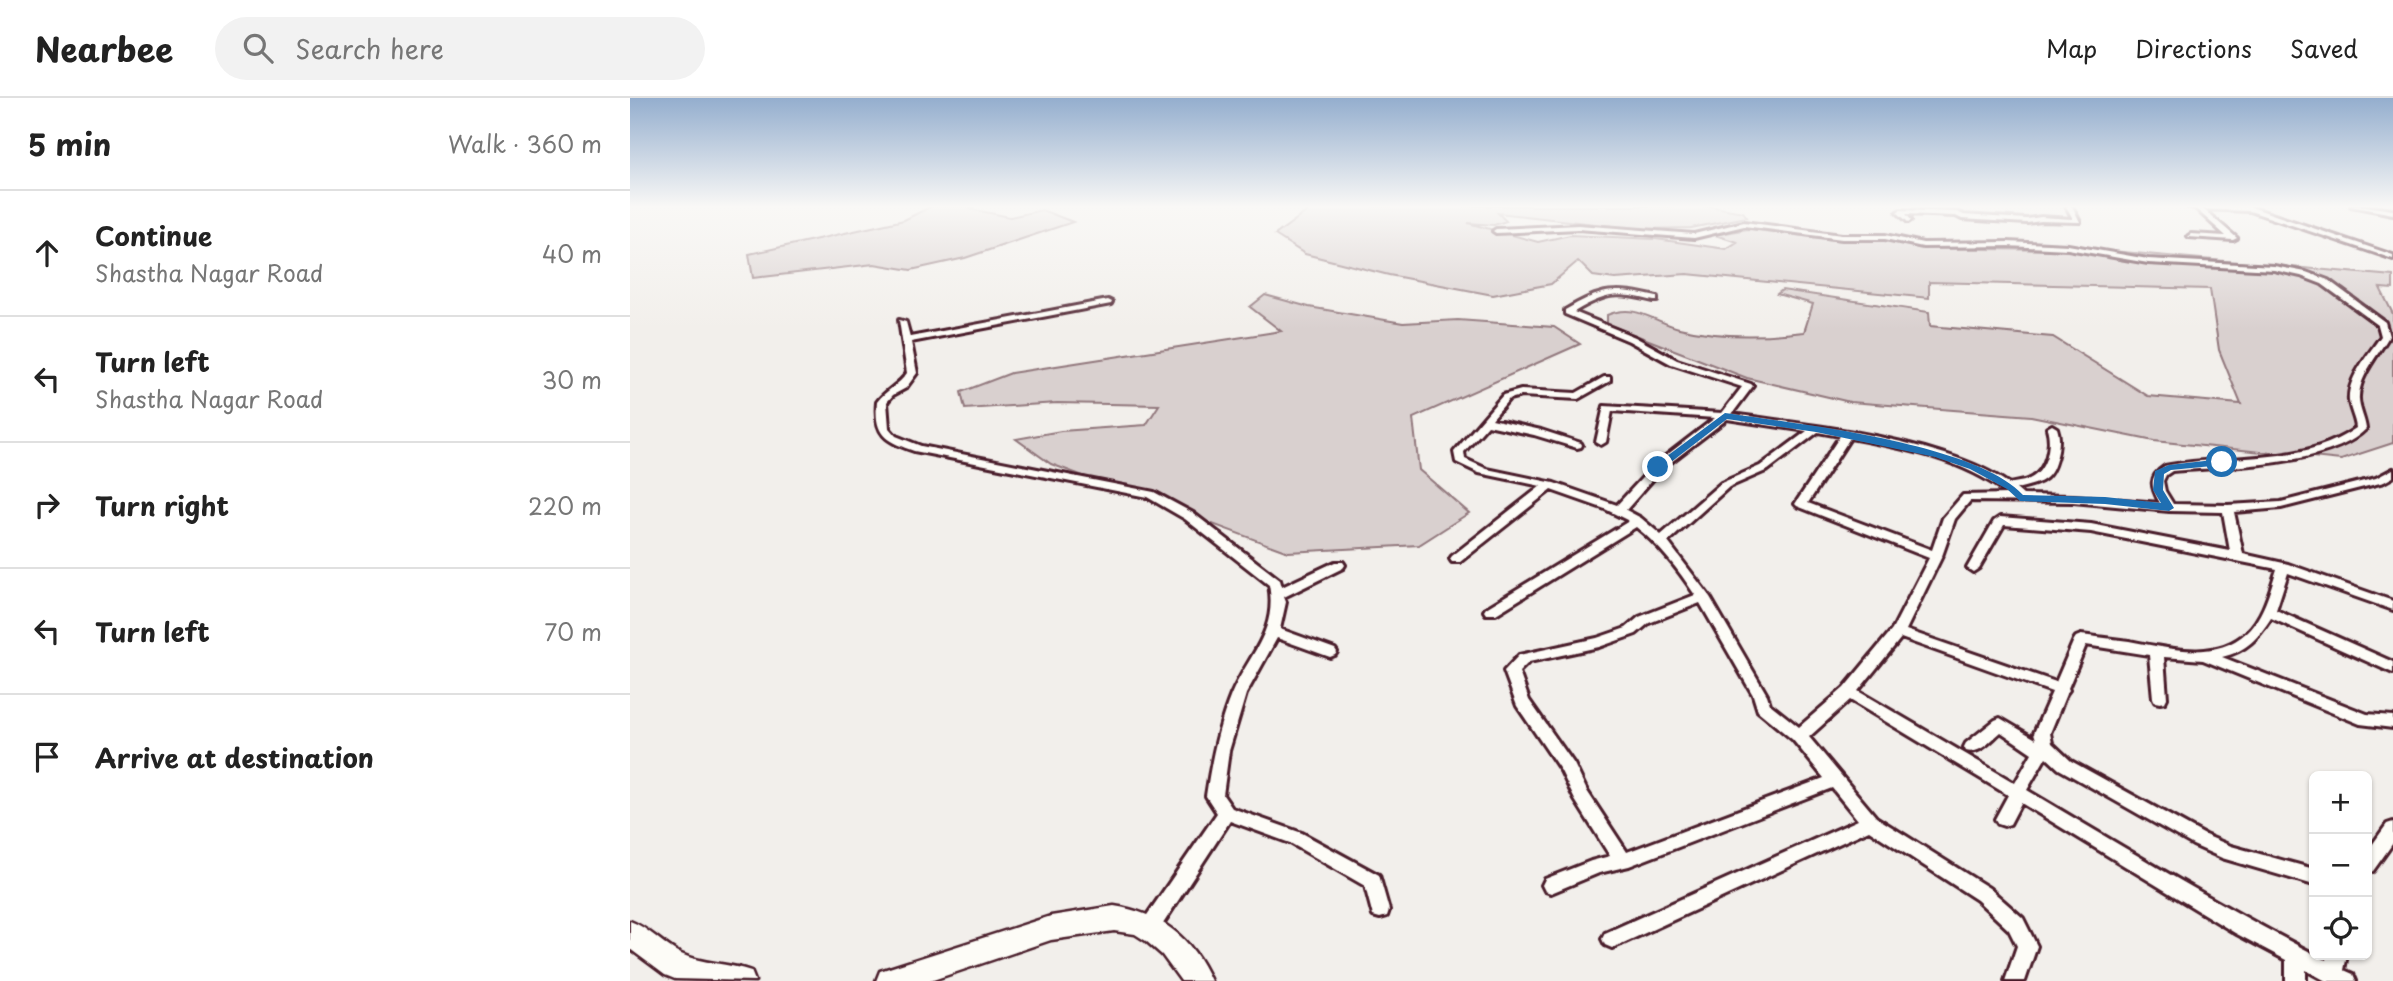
<!DOCTYPE html>
<meta charset="utf-8">
<style>
:root{--surface:#fff;--page:#f2f2f2;--text:#222;--muted:#767676;--line:#e0e0e0}
body{margin:0;font-family:"Playpen Sans",sans-serif;background:var(--page);color:var(--text)}
.controls{position:absolute;right:21px;bottom:21px;display:grid;overflow:hidden;border-radius:10px;box-shadow:0 2px 5px #0004}
.controls button{width:63px;height:63px;display:grid;place-items:center;padding:0;border:0;border-bottom:2px solid var(--line);background:var(--surface);color:var(--text);font:35px sans-serif}
.stop{position:absolute;width:21px;height:21px;margin:-16px;border:5px solid #1f6fb2;border-radius:50%;background:#fff}
.stop.end{background:#1f6fb2;border-color:#fff;box-shadow:0 2px 7px #0008}
.list{margin:0;padding:0;list-style:none}
h2{display:flex;justify-content:space-between;align-items:center;height:91px;margin:0;padding:0 28px;font-size:30px}
h2 small{font-size:23px;font-weight:400;color:var(--muted)}
.list li{display:grid;grid-template-columns:46px 1fr auto;gap:21px;align-items:center;box-sizing:border-box;height:126px;padding:0 28px;border-top:2px solid var(--line)}
.list b{display:block;font-size:26px;white-space:nowrap}
.list p{margin:0;font-size:23px;white-space:nowrap;color:var(--muted)}
.list em{font-size:23px;font-style:normal;color:var(--muted)}
.icon{flex:none;width:38px;height:38px;fill:none;stroke:currentColor;stroke-width:2;stroke-linecap:round;stroke-linejoin:round}
.map{position:relative;flex:none;width:1763px;height:883px;overflow:hidden}
header{display:flex;align-items:center;gap:42px;box-sizing:border-box;height:98px;padding:0 35px;background:var(--surface);border-bottom:2px solid var(--line)}
header strong{font-size:33px}
nav{display:flex;gap:38px;margin-inline-start:auto;font-size:24px}
.search{width:490px;height:63px;background:var(--page);display:flex;align-items:center;gap:18px;box-sizing:border-box;padding:0 24px;border-radius:38px;color:var(--muted);font-size:26px}
main{display:flex}
aside{flex:1;background:var(--surface)}
.map>svg:first-child{display:block}
.green{fill:#d9d0cf;stroke:#92787d;stroke-width:2}
.lines{fill:none;stroke-linecap:round;stroke-linejoin:round}
.street-casing{stroke:#4a1f2b;stroke-width:6}
.secondary-casing{stroke:#4a1f2b;stroke-width:5}
.street{fill:#fdfcf7;fill-rule:evenodd}
.secondary{fill:#fdfcf7;fill-rule:evenodd}
.route{fill:#1f6fb2}
</style>
<header>
<strong>Nearbee</strong>
<div class="search"><svg class="icon" aria-label="search" viewBox="0 0 24 24"><circle cx="10" cy="10" r="6"/><path d="M15 15l6 6"/></svg>Search here</div>
<nav><a>Map</a><a>Directions</a><a>Saved</a></nav>
</header>
<main>
<aside>
<h2>5 min<small>Walk · 360 m</small></h2>
<ul class="list">
<li><svg class="icon" aria-label="ahead" viewBox="0 0 24 24"><path d="M12 20V5M6 11l6-6 6 6"/></svg><div><b>Continue</b><p>Shastha Nagar Road</p></div><em>40 m</em></li>
<li><svg class="icon" aria-label="left" viewBox="0 0 24 24"><path d="M17 20v-9H6M10 6l-5 5 5 5"/></svg><div><b>Turn left</b><p>Shastha Nagar Road</p></div><em>30 m</em></li>
<li><svg class="icon" aria-label="right" viewBox="0 0 24 24"><path d="M7 20v-9h11M14 6l5 5-5 5"/></svg><div><b>Turn right</b></div><em>220 m</em></li>
<li><svg class="icon" aria-label="left" viewBox="0 0 24 24"><path d="M17 20v-9H6M10 6l-5 5 5 5"/></svg><div><b>Turn left</b></div><em>70 m</em></li>
<li><svg class="icon" aria-label="arrive" viewBox="0 0 24 24"><path d="M6 21V4h12l-3 4 3 4H6"/></svg><div><b>Arrive at destination</b></div></li>
</ul>
</aside>
<div class="map">
<svg width="1763" height="883" viewBox="0 0 1763 883">
<rect width="100%" height="100%" fill="#f2efeb"/>
<filter id="ink" filterUnits="userSpaceOnUse"><feTurbulence type="fractalNoise" baseFrequency=".0143" numOctaves="2"/><feDisplacementMap in="SourceGraphic" scale="14" xChannelSelector="R" yChannelSelector="G"/><feConvolveMatrix kernelMatrix="1 2 1 2 8 2 1 2 1" color-interpolation-filters="sRGB"/></filter>
<g filter="url(#ink)">
<path class="green" d="M 302,108 L 346,108 L 340,111 L 380,119 L 412,112 L 443,124 L 335,160 L 281,172 L 244,166 L 123,180 L 119,156 L 274,122 Z
M 694,108 L 1079,108 L 1113,114 L 1117,119 L 1061,130 L 1009,131 L 868,115 L 876,123 L 864,127 L 838,125 L 908,144 L 940,137 L 1026,141 L 1096,151 L 1107,144 L 1085,137 L 1118,131 L 1204,142 L 1258,143 L 1291,150 L 1482,153 L 1763,178 L 1763,191 L 1750,190 L 1763,216 L 1763,345 L 1711,362 L 1524,343 L 1401,318 L 1220,304 L 1117,280 L 977,226 L 977,217 C 1006,205 1022,223 1049,230 C 1090,240 1133,239 1174,234 L 1183,206 L 1147,196 L 1152,192 L 1299,214 L 1300,228 L 1423,239 L 1518,298 L 1611,306 L 1589,252 L 1580,191 L 1299,184 L 1299,200 L 1057,176 L 985,181 L 963,178 L 948,163 L 921,186 L 863,197 L 759,177 L 675,156 L 645,137 L 680,111 Z
M 635,197 L 679,209 L 773,225 L 828,222 L 924,229 L 950,246 L 783,320 L 789,372 L 839,415 L 789,447 L 658,454 L 421,366 L 386,341 L 431,333 L 516,327 L 529,307 L 427,305 L 335,311 L 331,294 L 381,275 L 651,233 L 620,209 Z"/>
<g class="lines">
<g class="street-casing">
<path id="street" d="M 1436,108 L 1442,108 L 1450,124 L 1411,123 L 1397,125 L 1332,121 L 1326,118 L 1276,116 L 1281,122 L 1278,124 L 1267,114 L 1270,112 L 1327,114 L 1334,117 L 1397,121 L 1411,119 L 1443,121 Z
M 1556,108 L 1621,109 L 1763,157 L 1763,161 L 1620,113 L 1573,111 L 1607,140 L 1603,142 L 1559,139 L 1558,138 L 1561,136 L 1596,138 L 1565,110 Z
M 1721,108 L 1735,108 L 1763,112 L 1763,116 Z
M 1114,124 L 1212,137 L 1255,137 L 1293,145 L 1378,144 L 1438,147 L 1518,161 L 1644,168 L 1676,174 L 1698,182 L 1755,224 L 1759,238 C 1749,256 1730,277 1729,298 C 1728,309 1735,320 1736,331 C 1699,369 1594,368 1542,373 L 1536,377 L 1533,383 L 1535,393 L 1543,406 L 1598,407 L 1651,404 L 1746,380 L 1763,371 L 1763,379 L 1754,384 L 1651,410 L 1604,414 L 1613,456 L 1658,466 L 1763,503 L 1763,512 L 1658,475 L 1646,512 L 1763,564 L 1763,575 L 1641,520 C 1628,540 1617,553 1592,559 L 1737,616 L 1763,618 L 1763,630 L 1730,626 L 1573,562 L 1534,559 L 1537,600 L 1535,604 L 1530,605 L 1525,604 L 1523,600 L 1519,557 L 1456,547 L 1438,590 L 1439,592 L 1436,596 L 1420,635 L 1422,645 L 1441,663 L 1575,737 L 1601,748 L 1684,771 L 1684,787 L 1592,760 L 1563,747 L 1429,671 L 1416,659 L 1397,692 C 1496,751 1594,810 1696,862 L 1697,857 L 1717,857 L 1714,872 L 1723,876 L 1726,883 L 1696,883 L 1676,872 L 1676,883 L 1656,883 L 1656,862 L 1605,835 L 1391,705 L 1380,726 L 1374,728 L 1368,726 L 1365,721 L 1378,697 L 1220,602 L 1179,639 L 1246,719 L 1359,790 L 1393,820 L 1407,848 L 1395,883 L 1375,883 L 1387,848 L 1379,832 L 1347,802 L 1239,732 L 989,847 L 982,850 L 975,847 L 972,841 L 975,835 L 1228,722 L 1202,690 L 999,768 L 969,775 L 921,795 L 915,793 L 912,787 L 915,781 L 961,763 L 980,758 L 945,702 L 931,673 L 887,608 L 874,573 L 889,557 L 967,540 L 996,530 L 1009,519 L 1065,497 C 1048,471 1030,448 1006,429 L 866,516 L 856,516 L 854,513 L 856,510 L 999,423 L 975,411 L 921,392 L 830,464 L 822,464 L 820,461 L 822,458 L 911,388 L 849,375 L 826,364 L 824,354 L 873,297 L 891,292 L 946,295 L 974,279 L 980,279 L 980,283 L 948,301 L 891,298 L 879,301 L 862,321 L 911,332 L 951,345 L 952,347 L 951,349 L 947,350 L 904,337 L 858,327 L 834,354 L 835,361 L 857,371 L 924,385 L 987,407 L 1024,367 L 1085,320 L 982,313 L 976,344 L 971,347 L 966,344 L 974,308 L 1092,315 L 1112,289 L 1041,266 L 999,243 L 935,216 L 935,212 C 973,190 984,189 1027,199 L 1027,203 L 1024,203 C 987,194 978,194 944,214 L 1005,239 L 1047,262 L 1121,286 L 1123,288 L 1102,316 C 1173,326 1246,334 1315,356 C 1337,363 1360,372 1379,386 C 1386,384 1395,384 1401,380 C 1417,372 1422,346 1417,330 L 1422,327 L 1427,330 C 1430,339 1429,344 1428,353 C 1422,383 1414,384 1386,391 L 1393,397 L 1443,398 L 1530,405 C 1521,389 1518,379 1535,368 C 1598,355 1671,369 1726,330 C 1725,320 1720,312 1719,303 C 1717,280 1739,256 1751,238 L 1748,227 L 1692,186 L 1671,178 L 1644,172 L 1518,165 L 1438,151 L 1378,148 L 1293,149 L 1255,141 L 1212,141 L 1114,128 L 1064,140 L 948,131 L 866,135 L 863,133 L 866,131 L 948,127 L 1064,136 ZM 1097,321 L 1177,333 L 1130,368 L 1091,385 L 1031,437 L 1011,420 L 996,412 L 1032,371 ZM 1188,334 L 1210,338 L 1165,406 L 1167,408 L 1299,460 L 1262,532 L 1214,590 L 1169,629 L 1140,606 L 1137,597 L 1080,499 L 1038,444 L 1099,389 L 1138,372 ZM 1220,340 C 1274,350 1333,361 1378,396 L 1333,397 L 1313,420 L 1302,452 L 1178,405 ZM 1340,403 L 1443,404 L 1539,413 L 1593,414 L 1600,453 L 1461,426 L 1370,419 L 1364,423 L 1337,470 L 1343,474 L 1349,470 L 1374,427 L 1461,434 L 1647,471 C 1640,492 1634,518 1617,534 C 1586,564 1537,550 1499,543 C 1483,541 1467,539 1451,537 L 1446,539 L 1444,542 L 1426,584 L 1276,532 L 1312,458 L 1325,421 ZM 1070,505 L 1123,597 L 1128,613 L 1163,642 L 1194,680 L 997,754 L 957,693 L 944,666 L 899,602 L 889,574 L 899,564 L 969,549 L 1006,536 L 1019,525 ZM 1271,540 L 1422,594 L 1404,635 L 1406,641 L 1370,620 L 1365,622 L 1336,645 L 1334,649 L 1336,653 C 1350,657 1361,642 1371,634 L 1402,655 L 1385,685 L 1228,593 Z
M 478,202 L 482,204 L 481,206 L 281,244 L 287,275 L 276,290 L 263,297 L 257,304 L 259,330 L 266,338 L 291,348 L 524,394 L 563,415 L 650,482 L 652,489 L 705,464 L 713,464 L 715,467 L 713,470 L 654,499 L 656,504 L 650,531 L 705,551 L 707,554 L 705,557 L 700,559 L 647,540 L 616,596 L 599,653 L 593,697 L 602,710 L 672,735 L 749,777 L 759,812 L 757,818 L 750,820 L 743,818 L 735,788 L 660,745 L 600,723 L 527,835 L 520,838 L 513,835 L 511,829 L 513,823 L 587,715 L 576,698 C 581,664 588,629 601,597 C 618,557 648,534 639,487 L 555,421 L 517,399 L 284,353 C 255,343 244,337 247,304 C 256,292 269,287 277,275 L 269,222 L 276,224 L 280,239 Z
M 1763,724 L 1763,745 L 1743,773 L 1737,776 L 1737,754 L 1757,726 Z"/>
</g>
<g class="secondary-casing">
<path id="secondary" d="M 484,808 C 530,815 562,839 581,883 L 551,883 L 532,857 L 516,843 L 505,836 L 484,833 L 421,842 L 300,883 L 246,883 L 250,873 L 421,818 Z
M 0,823 C 19,830 33,847 51,856 C 72,866 99,865 121,873 L 125,883 L 45,881 L 35,877 L 0,851 Z"/>
</g>
<use href="#street" class="street"/>
<use href="#secondary" class="secondary"/>
</g>
</g>
<linearGradient id="sky" x2="0" y2="1"><stop stop-color="#94aece"/><stop offset="0.47" stop-color="#f9f8f6"/><stop offset="1" stop-color="#f9f8f6" stop-opacity="0"/></linearGradient>
<rect width="1763" height="231" fill="url(#sky)"/>
<path class="route" d="M 1095,315 C 1167,326 1345,345 1393,397 L 1475,399 L 1531,405 L 1523,392 L 1525,373 L 1539,367 L 1592,361 L 1597,364 L 1592,367 L 1541,372 L 1534,376 L 1533,392 L 1544,410 L 1539,413 L 1475,406 L 1390,403 L 1377,391 L 1340,371 L 1305,359 L 1186,334 L 1097,321 L 1032,371 L 1025,371 L 1025,367 Z"/>
</svg>
<div class="controls">
<button>+</button>
<button>−</button>
<button><svg class="icon" aria-label="locate" viewBox="0 0 24 24"><circle cx="12" cy="12" r="6"/><path d="M12 2v4M12 18v4M2 12h4M18 12h4"/></svg></button>
</div>
<div class="stop" style="left:1592px;top:364px"></div>
<div class="stop end" style="left:1028px;top:369px"></div>
</div>
</main>
